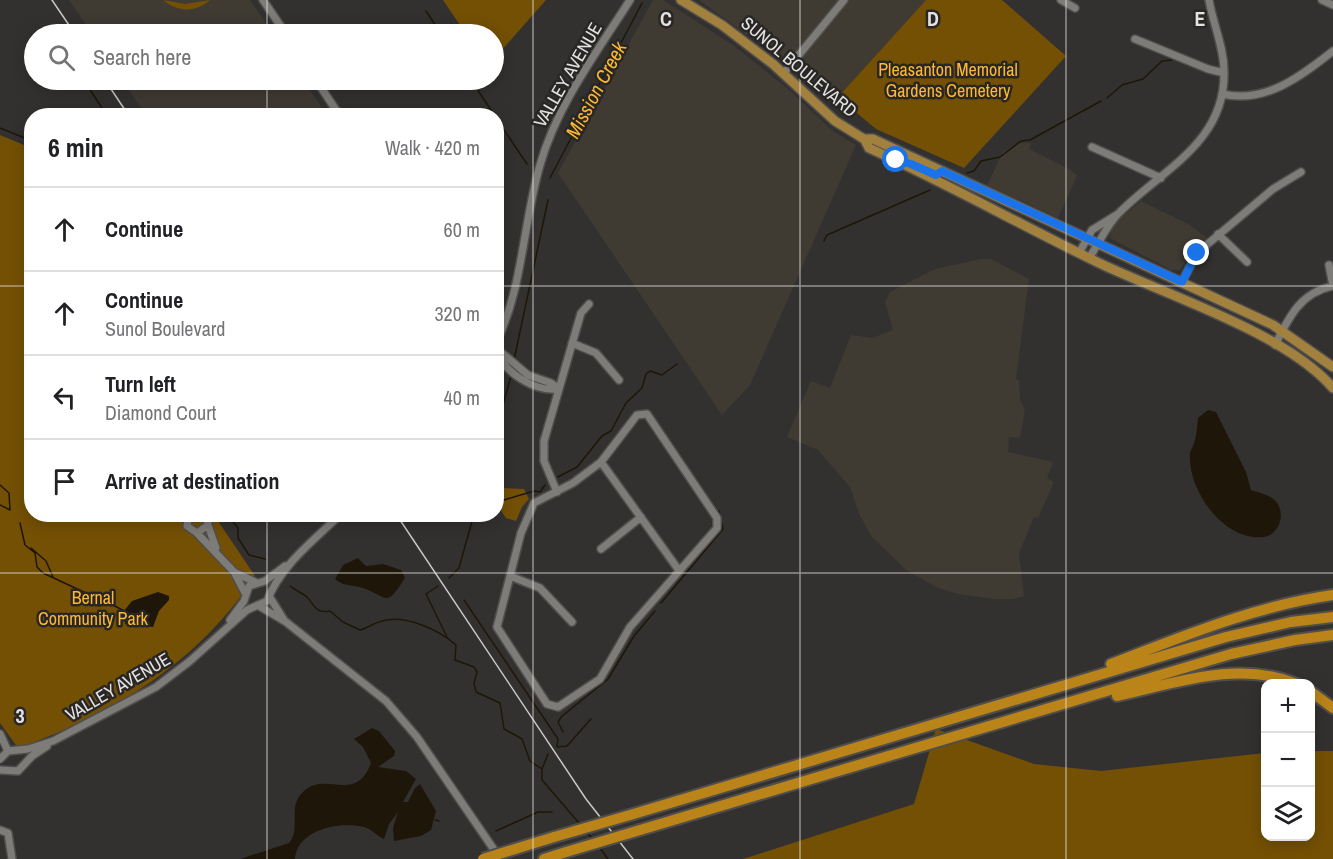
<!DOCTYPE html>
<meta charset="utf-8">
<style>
:root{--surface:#fff;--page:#f2f2f2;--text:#202124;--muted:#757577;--line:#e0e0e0}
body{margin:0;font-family:"Archivo Narrow",sans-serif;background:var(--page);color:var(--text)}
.controls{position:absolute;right:18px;bottom:18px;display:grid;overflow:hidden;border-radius:12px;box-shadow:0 3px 15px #0003}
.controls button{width:54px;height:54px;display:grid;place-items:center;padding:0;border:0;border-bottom:2px solid var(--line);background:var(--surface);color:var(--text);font:30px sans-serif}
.stop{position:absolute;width:18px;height:18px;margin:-14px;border:4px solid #1a73e8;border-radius:50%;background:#fff}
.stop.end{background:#1a73e8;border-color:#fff;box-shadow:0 2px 6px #0008}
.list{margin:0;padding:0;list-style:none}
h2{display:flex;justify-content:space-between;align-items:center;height:78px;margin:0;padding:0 24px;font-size:26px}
h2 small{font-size:20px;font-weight:400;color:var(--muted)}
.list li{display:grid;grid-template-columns:39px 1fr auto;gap:18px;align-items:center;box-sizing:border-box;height:84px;padding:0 24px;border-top:2px solid var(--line)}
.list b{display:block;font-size:22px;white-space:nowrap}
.list p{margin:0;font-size:20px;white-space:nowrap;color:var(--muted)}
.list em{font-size:20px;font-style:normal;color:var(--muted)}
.icon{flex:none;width:33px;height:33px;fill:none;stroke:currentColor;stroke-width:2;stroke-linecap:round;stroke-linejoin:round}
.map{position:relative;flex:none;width:1333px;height:859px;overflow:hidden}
.search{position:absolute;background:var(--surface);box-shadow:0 3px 15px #0003;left:24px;top:24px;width:480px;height:66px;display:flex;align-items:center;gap:15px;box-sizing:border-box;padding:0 21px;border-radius:33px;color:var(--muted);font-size:22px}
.panel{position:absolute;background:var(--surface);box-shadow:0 3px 15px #0003;left:24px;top:108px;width:480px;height:414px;border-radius:24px}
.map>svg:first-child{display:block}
.built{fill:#3f3a32}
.green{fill:#745004}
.water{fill:#1e1609}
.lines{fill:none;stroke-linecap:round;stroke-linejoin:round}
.stream{stroke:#1e1609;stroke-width:1.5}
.minor-casing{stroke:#504e4c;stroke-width:10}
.major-casing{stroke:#504e4c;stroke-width:12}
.highway-casing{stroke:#504e4c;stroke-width:14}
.minor{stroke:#7e7c79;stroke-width:7}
.major{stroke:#a2813f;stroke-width:9}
.highway{stroke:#ba8418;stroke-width:10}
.rail{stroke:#cac8c7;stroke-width:1.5}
.highway-bridge-casing{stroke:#504e4c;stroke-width:14;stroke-linecap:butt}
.highway-bridge{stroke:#ba8418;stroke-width:10}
.route{stroke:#1a73e8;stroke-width:8}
.grid{fill:none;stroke:#e5e3e2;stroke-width:1.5;stroke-opacity:0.55}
.labels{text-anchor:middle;stroke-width:5;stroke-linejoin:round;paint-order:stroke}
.street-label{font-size:18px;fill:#e5e3e2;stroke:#292725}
.park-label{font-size:18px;fill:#ffb832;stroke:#292725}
.water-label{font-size:20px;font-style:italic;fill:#feb730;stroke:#292725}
.grid-label{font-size:20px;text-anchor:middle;font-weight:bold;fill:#e5e3e2;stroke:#292725;stroke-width:5;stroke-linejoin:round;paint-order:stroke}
</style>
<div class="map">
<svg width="1333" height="859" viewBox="0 0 1333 859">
<rect width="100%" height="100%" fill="#33312f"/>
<path class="built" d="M 69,0 L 250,0 L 273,34 L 92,34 Z
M 653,0 L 663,0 L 733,45 L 788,89 L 833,131 L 856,145 L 750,385 L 722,415 L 558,173 Z
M 699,0 L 926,0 L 838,97 L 833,97 Z
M 122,80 L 303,80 L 327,115 L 146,115 Z
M 1025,143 L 1031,143 L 1029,149 L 1071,170 L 1077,176 L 1058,218 L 987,185 L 1003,152 L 1016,144 Z
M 1141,201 L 1190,225 L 1207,238 L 1194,249 L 1180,270 L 1171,270 L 1110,238 L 1112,229 L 1120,219 Z
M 981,259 L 991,259 L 1029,279 L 1016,379 L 1019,380 L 1020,399 L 1025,410 L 1020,438 L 1009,437 L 1008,452 L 1053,462 L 1047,478 L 1054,482 L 1038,518 L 1034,517 L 1019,553 L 1024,596 L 1013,599 L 994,599 L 958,594 L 938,588 L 906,570 L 872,537 L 860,516 L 850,487 L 818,450 L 787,437 L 811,381 L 830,388 L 851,335 L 872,338 L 893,330 L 885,302 L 890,292 L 935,269 Z"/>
<path class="green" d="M 163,0 L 185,4 L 210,0 C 196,13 177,12 163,0 Z
M 443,0 L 546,0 L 494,59 L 494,34 L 466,34 Z
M 926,0 L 1002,0 L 1066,56 L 964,168 L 876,129 L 838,97 Z
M 0,135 L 31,148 L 32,514 L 214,515 L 255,576 C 200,661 113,715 18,748 L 0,723 Z
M 504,488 L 524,489 L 529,499 L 522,507 L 516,521 L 506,518 L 497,505 Z
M 936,729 L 1034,764 L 1101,771 L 1265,753 L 1266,836 L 1310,836 L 1311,751 L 1333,751 L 1333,859 L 743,859 L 914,804 Z"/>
<path class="water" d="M 1208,410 L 1216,412 L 1246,472 L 1251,490 C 1257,492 1266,494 1272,498 C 1287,508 1282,534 1264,537 C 1224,542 1187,490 1190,453 C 1191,449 1194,445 1195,440 C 1197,433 1197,425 1198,418 Z
M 358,558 L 366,566 L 383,564 L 401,570 L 405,578 C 385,609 389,597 363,588 C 353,585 342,586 335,579 L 343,565 Z
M 158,592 L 169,596 L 169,600 L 159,611 L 153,627 L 125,624 L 124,611 L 132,601 Z
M 372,728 L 379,731 L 395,751 L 394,756 L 378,767 L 406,771 L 416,779 L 403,802 L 408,802 L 415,788 L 420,784 L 436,811 L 431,830 L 421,836 L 394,841 L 393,828 L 398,812 L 389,824 L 384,839 C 377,836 372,829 364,827 C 340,821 297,829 295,859 L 240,859 L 289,843 C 302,828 286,806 304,791 C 326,771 356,804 371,763 L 363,747 L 354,739 Z"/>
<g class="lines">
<path class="stream" d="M 426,11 L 441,34
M 471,80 L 495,116
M 89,88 L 107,116
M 1107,98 L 1122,85 L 1143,79 L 1162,61 L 1172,60
M 496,118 L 527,164
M 0,128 L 32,141
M 967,173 L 974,171 L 981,161 L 1000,157 L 1021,141 L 1030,140 L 1101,101
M 550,178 L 642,3
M 824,241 L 827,235 L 930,190
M 514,360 L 548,200
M 496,430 L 511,376
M 558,477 L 577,467 L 602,436 L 611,431 L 626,403 L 642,388 L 646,374 L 650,371 L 662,375 L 677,364
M 0,485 L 9,493 L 10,510
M 497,502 L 534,491 L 540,492 L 545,485
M 0,505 L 10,510
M 231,514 L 233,522 L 238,528 L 238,538 L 249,555 L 265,559
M 20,523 L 25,545 L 35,553 L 37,567 L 43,573 L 88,594 L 90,601 L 99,606
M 31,548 L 46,561 L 53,577
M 449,578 L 459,568 L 474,514
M 290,586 C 295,590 302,593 307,597 C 315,606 316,614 330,611 L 343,622 L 360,630 C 368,628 374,623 382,621 C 405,614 439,630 456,645 L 455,660 L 474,667 L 477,672 L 474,683 L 476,692 L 500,703 L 504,729 L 522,739 L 530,761 L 542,769 L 542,780 L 579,823
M 438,586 L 426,594 L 447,637
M 464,600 L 558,739 L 557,747 L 567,746 L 591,719
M 661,603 L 723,529 L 719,511
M 113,605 L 124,611
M 563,732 L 558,722 L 561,717 L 608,679 L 634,636 L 655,611
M 542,769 L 548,754
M 435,820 L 439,821
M 496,831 L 538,812 L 552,812
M 586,832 L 593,839
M 600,848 L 608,859"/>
<g class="minor-casing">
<path id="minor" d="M 263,0 L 286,34
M 1061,0 L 1075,8
M 1322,0 L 1333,5
M 1135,39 L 1208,69 L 1224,73
M 784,73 L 844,0
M 316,80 L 340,116
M 1222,94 C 1266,104 1301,76 1333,51
M 1092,147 L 1161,178
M 1218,234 L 1247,262
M 1079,253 L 1092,230 L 1118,214
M 1089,258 C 1099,244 1107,224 1120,212 C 1163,169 1226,142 1224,71 C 1224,47 1213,24 1209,0
M 1329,265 L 1333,286
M 1182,282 L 1197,253 L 1273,189 L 1301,172
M 496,322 L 507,315
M 496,343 C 523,288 523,223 540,165 C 557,105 597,52 630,0
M 572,343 L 596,353 L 619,380
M 1275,345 C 1289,317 1300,293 1333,286
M 496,348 L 528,375 L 551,383 L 559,389
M 496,352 C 507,374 535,392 559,389
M 647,414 L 717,518 L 717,528 L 630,627 L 600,679 L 558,707 L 547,704 L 497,627 L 521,533 L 534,503 L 573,483 L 601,462 L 637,415 Z
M 601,462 L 678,569
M 557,492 L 544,461 L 544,441 L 581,313 L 589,304
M 189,514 L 187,526 L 197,533 L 208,525 L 207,514
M 208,525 L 216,548
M 197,533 L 234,572 L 245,593
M 601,549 L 641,517
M 234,572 L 255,582
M 510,576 L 540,588 L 572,622
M 269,596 L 284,620
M 259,606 L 286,622 L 386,701 L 417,737 L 499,857
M 230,620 L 244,601 L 249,586 L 265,581 L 285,566
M 0,734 L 8,751
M 0,759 L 8,751 L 28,749 L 53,741 L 156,687 L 190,661 L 247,610 L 267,601 C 280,566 314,540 341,514
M 0,770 L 18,771 L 32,756 L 47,746
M 0,830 L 8,833 L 12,859"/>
</g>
<g class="major-casing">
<path id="major" d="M 681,0 L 722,25 L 773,64 L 835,121 L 864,139 L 873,139 L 1273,325 L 1333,367
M 865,140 L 869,148 C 946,183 1021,225 1097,262 C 1165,295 1285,332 1333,388"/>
</g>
<g class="highway-casing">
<path id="highway" d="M 1111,664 C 1184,636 1255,606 1333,595
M 1310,691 L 1333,708
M 1117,696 C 1176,683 1238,660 1297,684
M 630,815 L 1226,637 L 1291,622 L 1333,617
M 640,830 L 1231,654 L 1295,640 L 1333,635
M 515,849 L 554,837
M 544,859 L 566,852"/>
</g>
<use href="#minor" class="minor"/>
<use href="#major" class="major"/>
<use href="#highway" class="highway"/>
<path class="rail" d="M 52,0 L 75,34
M 105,80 L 129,116
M 396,514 L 586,799 L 633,859"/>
<g class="highway-bridge-casing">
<path id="highway-bridge" d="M 554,837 L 630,815
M 566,852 L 640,830
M 483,859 L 515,849"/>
</g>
<use href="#highway-bridge" class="highway-bridge"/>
</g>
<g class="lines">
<path class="route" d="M 896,160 L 911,164 L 936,175 L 942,171 L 1182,282 L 1197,253"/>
</g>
<path class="grid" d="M 267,0 L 267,34M 533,0 L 533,859M 800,0 L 800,859M 1066,0 L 1066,859M 267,80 L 267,116M 0,286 L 32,286M 496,286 L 1333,286M 267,514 L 267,859M 0,573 L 1333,573"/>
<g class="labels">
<g class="street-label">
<text transform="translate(799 67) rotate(40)" y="6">SUNOL BOULEVARD</text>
<text transform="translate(568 75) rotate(-60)" y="6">VALLEY AVENUE</text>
<text transform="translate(118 687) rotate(-30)" y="6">VALLEY AVENUE</text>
</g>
<g class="park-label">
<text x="948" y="76">Pleasanton Memorial<tspan x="948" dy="21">Gardens Cemetery</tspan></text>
<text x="93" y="604">Bernal<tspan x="93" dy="21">Community Park</tspan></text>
</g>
<g class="water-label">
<text transform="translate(596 90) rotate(-62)" y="7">Mission Creek</text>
</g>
</g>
<g class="grid-label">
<text x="666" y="26">C</text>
<text x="933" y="26">D</text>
<text x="1200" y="26">E</text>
<text x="20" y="723">3</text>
</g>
</svg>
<div class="controls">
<button>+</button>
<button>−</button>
<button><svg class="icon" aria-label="layers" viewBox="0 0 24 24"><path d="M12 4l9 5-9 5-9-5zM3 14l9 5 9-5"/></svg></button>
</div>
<div class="stop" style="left:896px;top:160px"></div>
<div class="stop end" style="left:1197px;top:253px"></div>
<div class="search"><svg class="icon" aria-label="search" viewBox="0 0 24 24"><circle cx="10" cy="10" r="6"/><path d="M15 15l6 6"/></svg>Search here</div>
<section class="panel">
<h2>6 min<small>Walk · 420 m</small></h2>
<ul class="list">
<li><svg class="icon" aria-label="ahead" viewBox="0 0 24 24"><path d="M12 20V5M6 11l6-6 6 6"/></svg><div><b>Continue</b></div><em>60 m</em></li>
<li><svg class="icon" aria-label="ahead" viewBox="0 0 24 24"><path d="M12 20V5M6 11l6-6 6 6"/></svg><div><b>Continue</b><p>Sunol Boulevard</p></div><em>320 m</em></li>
<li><svg class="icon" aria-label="left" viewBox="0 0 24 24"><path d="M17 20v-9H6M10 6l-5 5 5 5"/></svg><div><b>Turn left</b><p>Diamond Court</p></div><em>40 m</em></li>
<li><svg class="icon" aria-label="arrive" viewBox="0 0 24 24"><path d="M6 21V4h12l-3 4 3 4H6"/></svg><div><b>Arrive at destination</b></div></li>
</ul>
</section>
</div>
